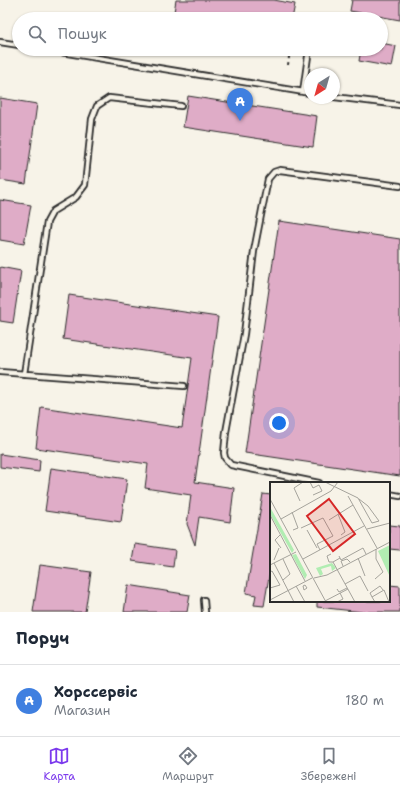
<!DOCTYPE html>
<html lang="uk">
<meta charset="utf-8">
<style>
:root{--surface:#fff;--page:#f2f2f3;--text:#1f2937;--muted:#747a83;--line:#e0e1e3;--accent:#7c3aed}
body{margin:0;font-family:"Shantell Sans",sans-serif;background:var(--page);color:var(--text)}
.compass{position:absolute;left:304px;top:68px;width:36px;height:36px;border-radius:50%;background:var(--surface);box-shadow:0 1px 3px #0004;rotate:217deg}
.you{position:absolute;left:279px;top:423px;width:14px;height:14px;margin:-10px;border:3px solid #fff;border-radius:50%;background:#1a73e8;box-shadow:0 0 0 6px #1a73e833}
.badge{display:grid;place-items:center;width:26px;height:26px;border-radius:50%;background:var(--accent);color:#fff;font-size:13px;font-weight:700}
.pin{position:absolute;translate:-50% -33px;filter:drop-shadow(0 1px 2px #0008)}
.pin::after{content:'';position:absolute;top:21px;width:14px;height:12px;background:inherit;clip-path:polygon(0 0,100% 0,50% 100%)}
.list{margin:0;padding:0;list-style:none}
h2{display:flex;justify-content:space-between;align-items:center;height:52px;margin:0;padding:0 16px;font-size:17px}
h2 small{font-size:13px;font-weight:400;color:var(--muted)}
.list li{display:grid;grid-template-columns:26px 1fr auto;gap:12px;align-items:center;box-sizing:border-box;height:72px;padding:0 16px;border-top:1px solid var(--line)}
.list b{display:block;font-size:15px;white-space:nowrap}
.list p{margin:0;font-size:13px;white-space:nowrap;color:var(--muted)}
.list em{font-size:13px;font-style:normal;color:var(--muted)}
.icon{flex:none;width:22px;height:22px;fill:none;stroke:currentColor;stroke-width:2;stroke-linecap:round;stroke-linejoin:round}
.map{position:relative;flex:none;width:400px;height:612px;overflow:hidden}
.search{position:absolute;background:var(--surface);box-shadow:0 1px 3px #0004;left:12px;right:12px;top:12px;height:44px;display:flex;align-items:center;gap:10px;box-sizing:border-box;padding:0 14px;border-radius:22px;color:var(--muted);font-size:15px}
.sheet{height:124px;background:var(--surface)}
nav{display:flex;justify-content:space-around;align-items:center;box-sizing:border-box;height:56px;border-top:1px solid var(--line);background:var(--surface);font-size:11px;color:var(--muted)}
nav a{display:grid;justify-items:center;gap:2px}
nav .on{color:var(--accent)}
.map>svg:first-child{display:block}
.building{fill:#dfacc7;stroke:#2b2b2b}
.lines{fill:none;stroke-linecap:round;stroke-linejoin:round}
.service-casing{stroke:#2b2b2b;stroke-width:8}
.path{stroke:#2b2b2b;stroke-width:2;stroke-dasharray:3 3;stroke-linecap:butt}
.service{stroke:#f7f3e8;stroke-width:4.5}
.inset-road{fill:none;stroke:#a5a39c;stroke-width:1}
.view{fill:#d62828;fill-opacity:0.15;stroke:#d62828;stroke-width:2}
.inset-edge{fill:none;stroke:#2b2b2b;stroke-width:2}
</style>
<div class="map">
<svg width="400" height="612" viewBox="0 0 400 612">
<rect width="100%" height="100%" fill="#f7f3e8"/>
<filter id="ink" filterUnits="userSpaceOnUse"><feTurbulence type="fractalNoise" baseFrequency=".025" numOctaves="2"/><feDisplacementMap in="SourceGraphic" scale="8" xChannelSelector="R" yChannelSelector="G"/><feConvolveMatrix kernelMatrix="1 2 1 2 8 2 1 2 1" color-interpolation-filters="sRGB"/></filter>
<g filter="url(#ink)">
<path class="building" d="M 176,0 L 274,0 L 295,4 L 292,19 L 217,19 L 174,12 Z
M 352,0 L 400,0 L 400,20 L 350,11 Z
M 381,43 L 396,46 L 392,67 L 359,61 L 361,49 L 381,49 Z
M 188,96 L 317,116 L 313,147 L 183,127 Z
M 0,98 L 37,104 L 26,184 L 0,180 Z
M 0,200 L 31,205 L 24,244 L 0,240 Z
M 279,221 L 400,239 L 400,476 L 245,453 Z
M 0,267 L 21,271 L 13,323 L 0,321 Z
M 69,295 L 218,317 L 195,482 L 234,488 L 230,522 L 199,517 L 195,545 L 187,524 L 191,495 L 145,488 L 148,464 L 36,448 L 41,407 L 182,428 L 192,358 L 63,339 Z
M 0,454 L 40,460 L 39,472 L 0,467 Z
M 51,468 L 127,479 L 121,522 L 45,511 Z
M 263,494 L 271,495 L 271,565 L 264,606 L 254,605 L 256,595 L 246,593 Z
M 389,525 L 400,526 L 400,550 L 389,549 Z
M 135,544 L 175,550 L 173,567 L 132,561 Z
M 40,565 L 91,572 L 85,612 L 33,612 Z
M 128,585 L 190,595 L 187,612 L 124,612 Z
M 389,585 L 400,586 L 400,612 L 363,612 L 317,607 L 317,601 L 389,601 Z"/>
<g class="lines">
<g class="service-casing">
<path id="service" d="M 0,42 L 19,45
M 43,49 L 310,93
M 303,92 L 309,49
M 334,97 L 400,105
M 0,372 L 184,386
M 24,374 L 47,222 L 53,211 L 76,197 L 85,185 L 92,119 L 97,106 L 109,98 L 181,106
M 319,483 L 231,465 L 225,458 L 224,453 L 226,432 L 244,334 L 254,251 L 268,179 L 274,172 L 280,170 L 400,186
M 389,494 L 400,496
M 204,600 L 205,612"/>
</g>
<path class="path" d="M 288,65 L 290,49"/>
<use href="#service" class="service"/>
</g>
</g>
<g transform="translate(270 482)">
<rect width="120" height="120" fill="#f7f3e8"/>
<path d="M 0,25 L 24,68 L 22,71 L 0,32 ZM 120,63 L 120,95 L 108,69 ZM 26,72 L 37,93 L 35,97 L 22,73 ZM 62,81 L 66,86 L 62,89 L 61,84 L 51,87 L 53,92 L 50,94 L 46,86 Z" fill="#b1edb2"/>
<path class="inset-road" d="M 40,0 L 43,6 L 49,3 L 52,9 L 43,13M 55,0 L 88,16 L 102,41 L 109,39 L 98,24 L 89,17M 78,14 L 107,66M 0,17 L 56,120M 30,19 L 24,6 L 33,0M 22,30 L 28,46 L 23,48M 68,32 L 75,50 L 71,53M 0,33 L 35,99M 11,37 L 61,9 L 68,0M 59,38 L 83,23M 31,46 L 53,36 L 63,54 L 47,62 L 50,68M 97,47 L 120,41M 37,48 L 47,66M 10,53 L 5,58 L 11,66M 61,72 L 57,74 L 59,80 L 63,80M 69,74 L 71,78 L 93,66 L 96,72M 70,76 L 63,80 L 85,120M 88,76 L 95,94M 33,77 L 94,44M 4,78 L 9,66M 4,81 L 24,120M 0,83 L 26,70M 73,84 L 71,79 L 77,77 L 80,80M 0,90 L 2,89 L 10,103 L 0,106M 44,96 L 57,93 L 120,60M 105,97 L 113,90 L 106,77 L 106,67M 13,98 L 20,92 L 13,77M 75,102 L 90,94 L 98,109M 35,103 L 37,106 L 34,108 L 33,104 ZM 26,104 L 35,120M 67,107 L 69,110 L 77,106M 102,115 L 100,111 L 110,104 L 113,108M 0,118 L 42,96M 55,119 L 78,107M 67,120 L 73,117 L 70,111M 105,120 L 102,115 L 114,108 L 119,120"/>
<path class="view" d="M 59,17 L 85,52 L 63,69 L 37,34 Z"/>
<rect width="120" height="120" class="inset-edge"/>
</g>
</svg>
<svg class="compass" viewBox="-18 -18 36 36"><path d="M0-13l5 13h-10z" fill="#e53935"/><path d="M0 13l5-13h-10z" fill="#747a83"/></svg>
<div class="you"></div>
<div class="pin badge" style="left:240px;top:121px;background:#3f7fe0">A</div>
<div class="search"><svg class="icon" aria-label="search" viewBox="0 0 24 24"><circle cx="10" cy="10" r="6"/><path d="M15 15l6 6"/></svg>Пошук</div>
</div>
<section class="sheet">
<h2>Поруч<small></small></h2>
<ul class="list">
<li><span class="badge" style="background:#3f7fe0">A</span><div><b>Хорссервіс</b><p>Магазин</p></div><em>180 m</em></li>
</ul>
</section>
<nav>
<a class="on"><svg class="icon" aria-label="map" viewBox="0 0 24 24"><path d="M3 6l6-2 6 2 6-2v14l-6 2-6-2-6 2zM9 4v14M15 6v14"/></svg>Карта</a>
<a><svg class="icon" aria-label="directions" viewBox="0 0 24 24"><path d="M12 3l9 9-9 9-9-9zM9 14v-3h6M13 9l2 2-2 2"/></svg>Маршрут</a>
<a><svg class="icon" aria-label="saved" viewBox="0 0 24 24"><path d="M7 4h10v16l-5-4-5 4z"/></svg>Збережені</a>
</nav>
